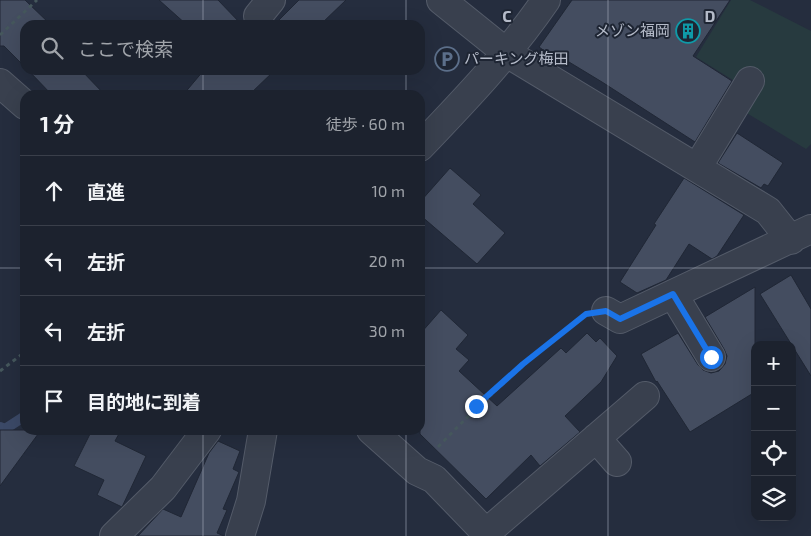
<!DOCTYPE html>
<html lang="ja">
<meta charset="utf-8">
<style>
:root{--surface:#1c222e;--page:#292f3a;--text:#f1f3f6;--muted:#a0a4aa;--line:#3a3f4a}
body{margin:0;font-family:"Exo 2","Noto Sans JP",sans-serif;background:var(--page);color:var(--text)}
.controls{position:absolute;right:15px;bottom:15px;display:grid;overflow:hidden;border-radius:10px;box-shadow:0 5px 20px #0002}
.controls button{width:45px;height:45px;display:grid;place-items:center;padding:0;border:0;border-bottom:1px solid var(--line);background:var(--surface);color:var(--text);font:25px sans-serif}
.stop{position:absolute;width:15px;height:15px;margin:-11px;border:4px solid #1a73e8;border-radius:50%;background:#fff}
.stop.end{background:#1a73e8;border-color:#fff;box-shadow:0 1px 5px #0008}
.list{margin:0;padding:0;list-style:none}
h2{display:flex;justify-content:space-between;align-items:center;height:65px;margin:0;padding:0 20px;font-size:21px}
h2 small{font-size:16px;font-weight:400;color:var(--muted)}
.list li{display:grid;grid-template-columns:32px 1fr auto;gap:15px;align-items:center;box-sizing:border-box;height:70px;padding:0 20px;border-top:1px solid var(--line)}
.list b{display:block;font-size:19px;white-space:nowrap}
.list em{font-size:16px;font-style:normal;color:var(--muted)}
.icon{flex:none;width:28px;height:28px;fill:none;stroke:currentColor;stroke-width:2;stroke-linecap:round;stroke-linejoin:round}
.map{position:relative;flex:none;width:811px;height:536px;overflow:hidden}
.search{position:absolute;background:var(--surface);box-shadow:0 5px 20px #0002;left:20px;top:20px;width:405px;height:55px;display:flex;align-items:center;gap:12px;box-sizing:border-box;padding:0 18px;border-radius:15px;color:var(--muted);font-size:19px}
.panel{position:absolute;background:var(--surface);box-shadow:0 5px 20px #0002;left:20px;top:90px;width:405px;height:345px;border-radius:15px}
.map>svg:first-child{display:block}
.green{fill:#273a3f}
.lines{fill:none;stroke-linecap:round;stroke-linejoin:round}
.stream{stroke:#3b4967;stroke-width:10}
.building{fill:#444d60;stroke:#202735}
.minor-casing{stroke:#545b69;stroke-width:30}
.path{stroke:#45575c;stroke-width:3;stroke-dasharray:4 4;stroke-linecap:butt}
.minor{stroke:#39404e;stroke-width:28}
.route{stroke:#1a73e8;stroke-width:6}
.grid{fill:none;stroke:#b5bbc9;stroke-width:1;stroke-opacity:0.55}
.labels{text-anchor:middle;stroke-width:4;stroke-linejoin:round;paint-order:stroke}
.poi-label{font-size:15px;fill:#b5bbc9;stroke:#1e2533;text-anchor:end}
.grid-label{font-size:16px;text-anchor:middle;font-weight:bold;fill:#b5bbc9;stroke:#1e2533;stroke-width:4;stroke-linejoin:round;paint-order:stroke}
</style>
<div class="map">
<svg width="811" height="536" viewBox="0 0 811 536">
<rect width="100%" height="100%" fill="#252d3e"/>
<path class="green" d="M 731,0 L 750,0 L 811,31 L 811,144 L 806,149 L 745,112 L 764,80 L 745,68 L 736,82 L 696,57 Z"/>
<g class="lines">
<path class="stream" d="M 0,427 L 5,429 L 25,416"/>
</g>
<path class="building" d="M 0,0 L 25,0 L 51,25 L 25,25 L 25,67 L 4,46 L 0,46 Z
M 159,0 L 218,0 L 242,25 L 187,25 Z
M 299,0 L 346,0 L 320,25 L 274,25 Z
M 572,0 L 730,0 L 693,56 L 732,81 L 695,142 L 602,82 L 569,62 L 566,66 L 539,47 Z
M 28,70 L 81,70 L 105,95 L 52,95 Z
M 204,70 L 275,70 L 249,95 L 183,95 Z
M 737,133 L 783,163 L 768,186 L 764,184 L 761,188 L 718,163 Z
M 450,168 L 481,195 L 473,204 L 505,233 L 477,264 L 420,215 L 420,202 Z
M 684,178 L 744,215 L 717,256 L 712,259 L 689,244 L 666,280 L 637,293 L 620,282 L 656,225 L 654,224 Z
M 791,275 L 811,309 L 811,376 L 760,294 Z
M 755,287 L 755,392 L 690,432 L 657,381 L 656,382 L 641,354 L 678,333 L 698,365 L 703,370 L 711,373 L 719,371 L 725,364 L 727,356 L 724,349 L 705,317 Z
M 441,310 L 468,335 L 456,349 L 469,360 L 459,371 L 497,406 L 561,348 L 566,353 L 587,333 L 596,342 L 600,338 L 617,356 L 601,382 L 565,416 L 580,432 L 540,466 L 531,455 L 486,499 L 420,434 L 420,334 Z
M 0,430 L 41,430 L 0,486 Z
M 92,430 L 121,430 L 115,441 L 146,456 L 122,507 L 97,495 L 104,480 L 74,466 Z
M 218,441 L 240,451 L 233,469 L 239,472 L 223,509 L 227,510 L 217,533 L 224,536 L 138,536 L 163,509 L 181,517 L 209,453 Z"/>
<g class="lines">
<g class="minor-casing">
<path id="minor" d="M 441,0 L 507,53 L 768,211 L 791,240
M 258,16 L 271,0
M 0,83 L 25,105
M 420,147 C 465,100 509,54 546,0
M 697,168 L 750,81
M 673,294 L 711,357
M 606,311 L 620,319 L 811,229
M 371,430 L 417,471 L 434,479 L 489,536
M 596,438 L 617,462
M 486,533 L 645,396
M 114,536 L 163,488 L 207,430
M 240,536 L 251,501 L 263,430"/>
</g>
<path class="path" d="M 0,35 L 37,0
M 0,371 L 25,352
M 438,447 C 483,400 527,361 578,320"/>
<use href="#minor" class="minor"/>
</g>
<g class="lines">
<path class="route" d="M 476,406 L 523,364 L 586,314 L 606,311 L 620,319 L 673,294 L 711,357"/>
</g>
<path class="grid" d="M 203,0 L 203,25M 406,0 L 406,25M 608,0 L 608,536M 203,70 L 203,95M 406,70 L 406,95M 0,268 L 25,268M 420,268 L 811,268M 203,430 L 203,536M 406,430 L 406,536"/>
<defs>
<g id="building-ring" transform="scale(1.25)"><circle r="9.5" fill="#1e2533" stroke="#0f9aa8" stroke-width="1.5"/><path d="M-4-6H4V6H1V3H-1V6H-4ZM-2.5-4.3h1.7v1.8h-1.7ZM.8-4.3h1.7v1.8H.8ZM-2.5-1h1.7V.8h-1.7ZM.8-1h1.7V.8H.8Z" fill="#0f9aa8"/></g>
<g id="parking-ring" transform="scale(1.25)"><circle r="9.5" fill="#1e2533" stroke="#5c6f8a" stroke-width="1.5"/><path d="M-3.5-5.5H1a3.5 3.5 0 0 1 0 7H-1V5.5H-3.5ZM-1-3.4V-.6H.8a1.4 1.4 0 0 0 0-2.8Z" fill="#5c6f8a"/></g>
</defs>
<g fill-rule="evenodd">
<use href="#building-ring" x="688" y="31"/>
<use href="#parking-ring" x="447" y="59"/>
</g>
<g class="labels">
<g class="poi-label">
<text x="670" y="36">メゾン福岡</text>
<text x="464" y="64" text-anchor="start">パーキング梅田</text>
</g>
</g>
<g class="grid-label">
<text x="507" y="22">C</text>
<text x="710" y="22">D</text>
</g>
</svg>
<div class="controls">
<button>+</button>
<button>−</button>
<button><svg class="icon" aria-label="locate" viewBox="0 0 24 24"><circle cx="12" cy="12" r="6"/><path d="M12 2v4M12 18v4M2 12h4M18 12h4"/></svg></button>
<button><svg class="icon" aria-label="layers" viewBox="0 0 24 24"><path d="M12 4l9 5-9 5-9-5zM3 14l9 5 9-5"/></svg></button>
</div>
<div class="stop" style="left:711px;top:357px"></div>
<div class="stop end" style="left:476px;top:406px"></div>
<div class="search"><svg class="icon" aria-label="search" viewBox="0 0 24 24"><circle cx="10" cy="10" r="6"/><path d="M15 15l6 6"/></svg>ここで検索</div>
<section class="panel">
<h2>1 分<small>徒歩 · 60 m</small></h2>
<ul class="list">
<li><svg class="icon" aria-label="ahead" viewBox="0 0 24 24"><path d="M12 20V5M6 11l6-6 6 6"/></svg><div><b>直進</b></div><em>10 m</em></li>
<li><svg class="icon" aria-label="left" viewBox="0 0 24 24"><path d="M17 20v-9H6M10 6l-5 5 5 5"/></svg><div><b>左折</b></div><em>20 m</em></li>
<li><svg class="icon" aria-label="left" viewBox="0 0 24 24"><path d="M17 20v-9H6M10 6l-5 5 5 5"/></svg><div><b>左折</b></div><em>30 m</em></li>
<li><svg class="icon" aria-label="arrive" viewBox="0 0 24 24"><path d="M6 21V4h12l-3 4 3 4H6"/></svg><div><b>目的地に到着</b></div></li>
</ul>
</section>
</div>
